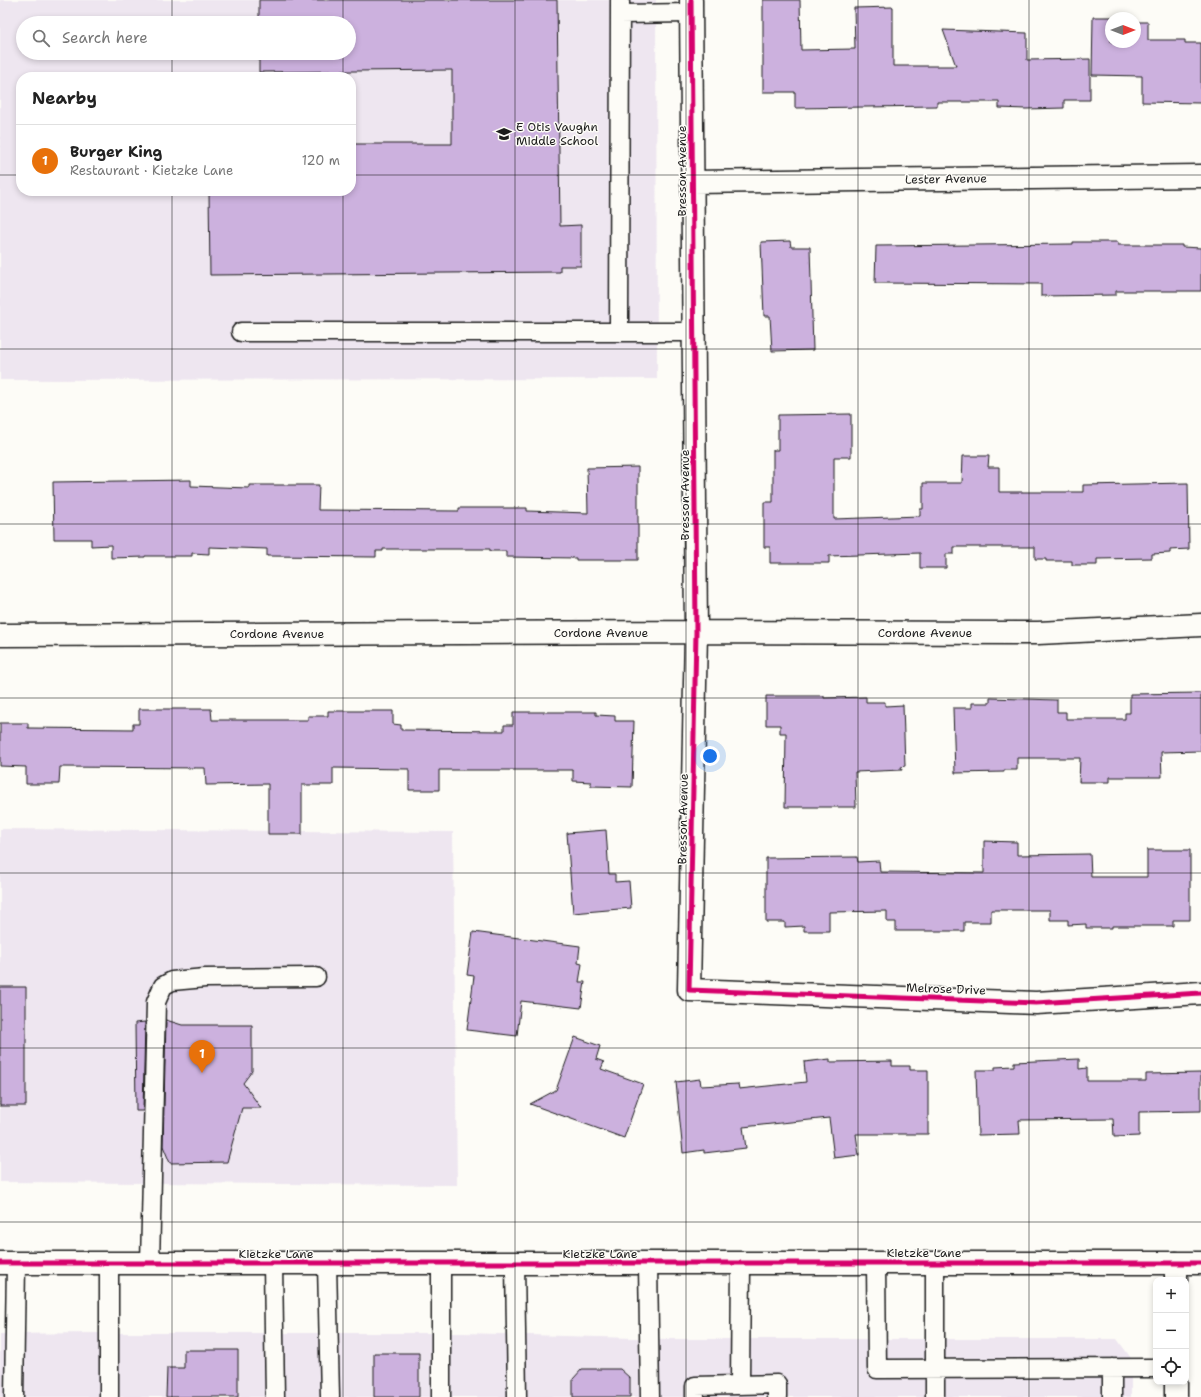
<!DOCTYPE html>
<meta charset="utf-8">
<style>
:root{--surface:#fff;--page:#f2f2f2;--text:#222;--muted:#767676;--line:#e0e0e0;--accent:#1c1c1c}
body{margin:0;font-family:"Shantell Sans",sans-serif;background:var(--page);color:var(--text)}
.controls{position:absolute;right:12px;bottom:12px;display:grid;overflow:hidden;border-radius:8px;box-shadow:0 2px 6px #0003}
.controls button{width:36px;height:36px;display:grid;place-items:center;padding:0;border:0;border-bottom:1px solid var(--line);background:var(--surface);color:var(--text);font:20px sans-serif}
.compass{position:absolute;left:1105px;top:12px;width:36px;height:36px;border-radius:50%;background:var(--surface);box-shadow:0 2px 6px #0003;rotate:90deg}
.you{position:absolute;left:710px;top:756px;width:14px;height:14px;margin:-10px;border:3px solid #fff;border-radius:50%;background:#1a73e8;box-shadow:0 0 0 6px #1a73e833}
.badge{display:grid;place-items:center;width:26px;height:26px;border-radius:50%;background:var(--accent);color:#fff;font-size:13px;font-weight:700}
.pin{position:absolute;translate:-50% -33px;filter:drop-shadow(0 1px 2px #0008)}
.pin::after{content:'';position:absolute;top:21px;width:14px;height:12px;background:inherit;clip-path:polygon(0 0,100% 0,50% 100%)}
.list{margin:0;padding:0;list-style:none}
h2{display:flex;justify-content:space-between;align-items:center;height:52px;margin:0;padding:0 16px;font-size:17px}
h2 small{font-size:13px;font-weight:400;color:var(--muted)}
.list li{display:grid;grid-template-columns:26px 1fr auto;gap:12px;align-items:center;box-sizing:border-box;height:72px;padding:0 16px;border-top:1px solid var(--line)}
.list b{display:block;font-size:15px;white-space:nowrap}
.list p{margin:0;font-size:13px;white-space:nowrap;color:var(--muted)}
.list em{font-size:13px;font-style:normal;color:var(--muted)}
.icon{flex:none;width:22px;height:22px;fill:none;stroke:currentColor;stroke-width:2;stroke-linecap:round;stroke-linejoin:round}
.map{position:relative;flex:none;width:1201px;height:1397px;overflow:hidden}
.search{position:absolute;background:var(--surface);box-shadow:0 2px 6px #0003;left:16px;top:16px;width:340px;height:44px;display:flex;align-items:center;gap:10px;box-sizing:border-box;padding:0 14px;border-radius:22px;color:var(--muted);font-size:15px}
.panel{position:absolute;background:var(--surface);box-shadow:0 2px 6px #0003;left:16px;top:72px;width:340px;height:124px;border-radius:16px}
.map>svg:first-child{display:block}
.built{fill:#eee6f0;fill-rule:evenodd}
.building{fill:#ccb1de;stroke:#1c1c1c}
.lines{fill:none;stroke-linecap:round;stroke-linejoin:round}
.service-casing{stroke:#1c1c1c;stroke-width:21}
.minor-casing{stroke:#1c1c1c;stroke-width:25}
.secondary-casing{stroke:#1c1c1c;stroke-width:25}
.service{stroke:#fdfcf7;stroke-width:18}
.minor{stroke:#fdfcf7;stroke-width:22}
.secondary{stroke:#fdfcf7;stroke-width:22}
.cycleway-casing{stroke:#fdfcf7;stroke-width:8}
.cycleway{stroke:#d6006c;stroke-width:5}
.grid{fill:none;stroke:#1c1c1c;stroke-width:1;stroke-opacity:0.55}
.labels{text-anchor:middle;stroke-width:3;stroke-linejoin:round;paint-order:stroke}
.poi-label{font-size:12px;fill:#1c1c1c;stroke:#fdfcf7;text-anchor:start}
.street-label{font-size:12px;fill:#1c1c1c;stroke:#fdfcf7}
</style>
<div class="map">
<svg width="1201" height="1397" viewBox="0 0 1201 1397">
<rect width="100%" height="100%" fill="#fdfcf7"/>
<filter id="ink" filterUnits="userSpaceOnUse"><feTurbulence type="fractalNoise" baseFrequency=".025" numOctaves="2"/><feDisplacementMap in="SourceGraphic" scale="8" xChannelSelector="R" yChannelSelector="G"/><feConvolveMatrix kernelMatrix="1 2 1 2 8 2 1 2 1" color-interpolation-filters="sRGB"/></filter>
<g filter="url(#ink)">
<path class="built" d="M 0,0 L 656,0 L 657,379 L 0,380 ZM 23,23 L 349,23 L 349,53 L 23,53 ZM 21,77 L 351,77 L 351,191 L 21,191 Z
M 0,829 L 453,832 L 457,1185 L 0,1182 Z
M 96,1333 L 463,1333 L 668,1339 L 1117,1339 L 1131,1358 L 1131,1397 L 0,1397 L 0,1334 Z"/>
<path class="building" d="M 259,0 L 557,0 L 560,226 L 581,225 L 581,266 L 560,266 L 560,272 L 210,275 L 209,191 L 351,191 L 351,144 L 452,144 L 452,70 L 259,72 L 259,53 L 349,53 L 349,23 L 259,23 Z
M 763,0 L 800,0 L 801,50 L 855,49 L 854,8 L 893,7 L 893,66 L 956,66 L 943,30 L 1027,33 L 1027,60 L 1090,59 L 1090,100 L 1064,100 L 1064,108 L 1026,109 L 999,108 L 999,102 L 937,102 L 937,106 L 795,108 L 795,92 L 763,92 Z
M 1093,17 L 1119,17 L 1111,18 L 1111,42 L 1135,42 L 1135,22 L 1148,22 L 1148,40 L 1185,40 L 1185,43 L 1201,43 L 1201,103 L 1142,102 L 1142,76 L 1092,75 Z
M 790,241 L 791,247 L 810,247 L 813,350 L 772,351 L 770,316 L 764,316 L 761,242 Z
M 1073,242 L 1118,242 L 1118,245 L 1182,245 L 1182,247 L 1201,248 L 1201,291 L 1116,291 L 1116,295 L 1041,296 L 1041,284 L 875,283 L 876,246 L 1073,244 Z
M 851,414 L 851,457 L 834,457 L 834,519 L 920,516 L 920,509 L 923,509 L 923,483 L 962,483 L 963,456 L 989,456 L 988,467 L 999,467 L 999,492 L 1083,492 L 1083,485 L 1188,483 L 1189,549 L 1170,550 L 1170,553 L 1152,554 L 1152,558 L 1097,559 L 1097,565 L 1072,565 L 1072,561 L 1046,561 L 1046,559 L 1035,559 L 1035,547 L 954,547 L 954,554 L 946,554 L 946,568 L 920,568 L 920,553 L 829,556 L 829,563 L 770,563 L 770,547 L 764,547 L 764,502 L 773,502 L 773,450 L 778,450 L 778,415 Z
M 638,467 L 638,560 L 576,560 L 576,558 L 506,557 L 506,551 L 490,551 L 490,549 L 383,549 L 383,551 L 376,551 L 376,557 L 267,556 L 267,549 L 209,547 L 209,554 L 192,553 L 192,556 L 145,556 L 145,557 L 111,558 L 111,545 L 91,546 L 91,539 L 54,539 L 53,482 L 191,480 L 191,486 L 249,488 L 249,485 L 319,485 L 318,510 L 459,511 L 459,508 L 527,508 L 527,511 L 588,513 L 587,468 Z
M 1201,693 L 1201,751 L 1161,752 L 1162,777 L 1110,777 L 1110,782 L 1079,782 L 1080,758 L 1017,758 L 1017,770 L 1004,770 L 1004,772 L 955,773 L 953,708 L 972,708 L 972,703 L 990,703 L 990,698 L 1057,700 L 1057,712 L 1066,712 L 1066,719 L 1125,719 L 1125,713 L 1130,713 L 1130,694 Z
M 766,696 L 824,696 L 824,698 L 866,697 L 866,702 L 885,702 L 885,706 L 903,705 L 905,766 L 901,767 L 902,770 L 855,772 L 856,807 L 785,807 L 786,733 L 780,733 L 780,725 L 766,725 Z
M 139,709 L 211,709 L 212,720 L 308,720 L 308,716 L 328,716 L 328,711 L 393,711 L 393,724 L 401,725 L 401,730 L 504,731 L 504,725 L 513,725 L 513,712 L 596,712 L 596,715 L 615,716 L 615,721 L 634,721 L 632,787 L 591,786 L 591,782 L 573,781 L 573,770 L 439,770 L 439,790 L 409,790 L 409,769 L 333,768 L 333,785 L 302,785 L 302,834 L 268,834 L 268,784 L 206,785 L 205,768 L 60,767 L 59,784 L 26,784 L 26,767 L 0,766 L 0,723 L 28,723 L 28,728 L 133,729 L 133,724 L 139,724 Z
M 606,830 L 609,874 L 615,874 L 615,882 L 629,881 L 631,908 L 573,913 L 567,833 Z
M 984,841 L 1017,842 L 1017,855 L 1090,854 L 1091,877 L 1147,877 L 1147,850 L 1190,850 L 1190,920 L 1173,920 L 1173,926 L 1112,926 L 1112,928 L 1086,928 L 1086,924 L 1068,925 L 1068,920 L 1050,920 L 1050,910 L 991,910 L 991,922 L 964,922 L 964,931 L 896,931 L 896,922 L 887,922 L 887,911 L 829,912 L 829,931 L 804,931 L 804,926 L 785,927 L 785,922 L 766,922 L 766,858 L 857,857 L 858,862 L 879,861 L 880,872 L 984,873 Z
M 473,932 L 580,946 L 578,963 L 582,964 L 579,982 L 585,982 L 581,1008 L 521,1001 L 517,1036 L 467,1030 L 474,976 L 467,975 Z
M 0,987 L 26,987 L 26,1106 L 0,1106 Z
M 166,1020 L 182,1025 L 252,1025 L 252,1071 L 243,1083 L 261,1108 L 242,1108 L 227,1162 L 170,1163 L 163,1146 Z
M 145,1022 L 143,1111 L 136,1111 L 135,1023 Z
M 575,1037 L 600,1046 L 596,1059 L 604,1062 L 601,1069 L 643,1084 L 624,1138 L 530,1104 L 556,1090 Z
M 830,1059 L 830,1062 L 892,1061 L 892,1066 L 910,1066 L 910,1070 L 928,1070 L 928,1134 L 856,1134 L 859,1155 L 834,1158 L 829,1118 L 743,1127 L 746,1148 L 704,1153 L 704,1150 L 683,1153 L 676,1082 L 700,1079 L 701,1086 L 738,1084 L 739,1089 L 806,1082 L 804,1062 Z
M 1079,1059 L 1079,1069 L 1087,1068 L 1087,1081 L 1146,1081 L 1146,1074 L 1201,1073 L 1201,1111 L 1139,1112 L 1139,1136 L 1114,1137 L 1113,1119 L 1019,1120 L 1020,1134 L 978,1135 L 976,1070 L 995,1070 L 995,1067 L 1014,1066 L 1014,1062 Z
M 184,1350 L 238,1350 L 238,1397 L 166,1397 L 167,1368 L 184,1368 Z
M 374,1353 L 419,1353 L 419,1397 L 374,1397 Z
M 582,1369 L 620,1369 L 630,1378 L 630,1397 L 573,1397 L 573,1379 Z"/>
<g class="lines">
<g class="service-casing">
<path id="service" d="M 620,14 L 691,13
M 241,332 L 694,332
M 619,332 L 620,0
M 876,1263 L 877,1369 L 1156,1368
M 935,1263 L 935,1397
M 109,1264 L 109,1397
M 150,1264 L 156,1002 L 163,986 L 172,981 L 205,978 L 316,977
M 273,1264 L 275,1397
M 327,1264 L 330,1397
M 515,1264 L 517,1397
M 648,1264 L 650,1397
M 740,1385 L 741,1264
M 14,1397 L 16,1264
M 441,1397 L 441,1264
M 695,1397 L 695,1386 L 777,1384 L 777,1397
M 1112,1397 L 1112,1368"/>
</g>
<g class="minor-casing">
<path id="minor" d="M 691,0 L 696,632 L 689,990 L 1036,1003 L 1201,993
M 692,182 L 1201,176
M 0,635 L 696,632 L 1038,633 L 1201,625
M 1176,1263 L 1176,1280
M 1176,1382 L 1176,1397"/>
</g>
<g class="secondary-casing">
<path id="secondary" d="M 0,1263 L 1201,1263"/>
</g>
<use href="#service" class="service"/>
<use href="#minor" class="minor"/>
<use href="#secondary" class="secondary"/>
<g class="cycleway-casing">
<path id="cycleway" d="M 691,0 L 696,632 L 689,990 L 1036,1003 L 1201,993
M 0,1263 L 1201,1263"/>
</g>
<use href="#cycleway" class="cycleway"/>
</g>
</g>
<path class="grid" d="M 172,0 L 172,23M 343,0 L 343,23M 515,0 L 515,1397M 686,0 L 686,1397M 858,0 L 858,1397M 1029,0 L 1029,1397M 172,53 L 172,77M 343,53 L 343,77M 0,175 L 21,175M 351,175 L 1201,175M 172,191 L 172,1397M 343,191 L 343,1397M 0,349 L 1201,349M 0,524 L 1201,524M 0,698 L 1201,698M 0,873 L 1201,873M 0,1048 L 1201,1048M 0,1222 L 1201,1222"/>
<defs>
<g id="school-bare" transform="scale(1.2)"><path d="M0-5L7-2L0 1L-7-2ZM-4 1L0 2.5L4 1V4Q0 6-4 4Z" fill="#1c1c1c" stroke="#fdfcf7" stroke-width="2.5" paint-order="stroke"/></g>
</defs>
<g fill-rule="evenodd">
<use href="#school-bare" x="504" y="134"/>
</g>
<g class="labels">
<g class="poi-label">
<text x="516" y="131">E Otis Vaughn<tspan x="516" dy="14">Middle School</tspan></text>
</g>
<g class="street-label">
<text transform="translate(682 171) rotate(-90)" y="4">Bresson Avenue</text>
<text transform="translate(946 179) rotate(-1)" y="4">Lester Avenue</text>
<text transform="translate(685 495) rotate(-90)" y="4">Bresson Avenue</text>
<text x="601" y="637">Cordone Avenue</text>
<text x="925" y="637">Cordone Avenue</text>
<text x="277" y="638">Cordone Avenue</text>
<text transform="translate(683 819) rotate(-89)" y="4">Bresson Avenue</text>
<text transform="translate(946 989) rotate(2)" y="4">Melrose Drive</text>
<text x="924" y="1257">Kietzke Lane</text>
<text x="276" y="1258">Kietzke Lane</text>
<text x="600" y="1258">Kietzke Lane</text>
</g>
</g>
</svg>
<div class="controls">
<button>+</button>
<button>−</button>
<button><svg class="icon" aria-label="locate" viewBox="0 0 24 24"><circle cx="12" cy="12" r="6"/><path d="M12 2v4M12 18v4M2 12h4M18 12h4"/></svg></button>
</div>
<svg class="compass" viewBox="-18 -18 36 36"><path d="M0-13l5 13h-10z" fill="#e53935"/><path d="M0 13l5-13h-10z" fill="#767676"/></svg>
<div class="you"></div>
<div class="pin badge" style="left:202px;top:1073px;background:#e8710a">1</div>
<div class="search"><svg class="icon" aria-label="search" viewBox="0 0 24 24"><circle cx="10" cy="10" r="6"/><path d="M15 15l6 6"/></svg>Search here</div>
<section class="panel">
<h2>Nearby<small></small></h2>
<ul class="list">
<li><span class="badge" style="background:#e8710a">1</span><div><b>Burger King</b><p>Restaurant · Kietzke Lane</p></div><em>120 m</em></li>
</ul>
</section>
</div>
